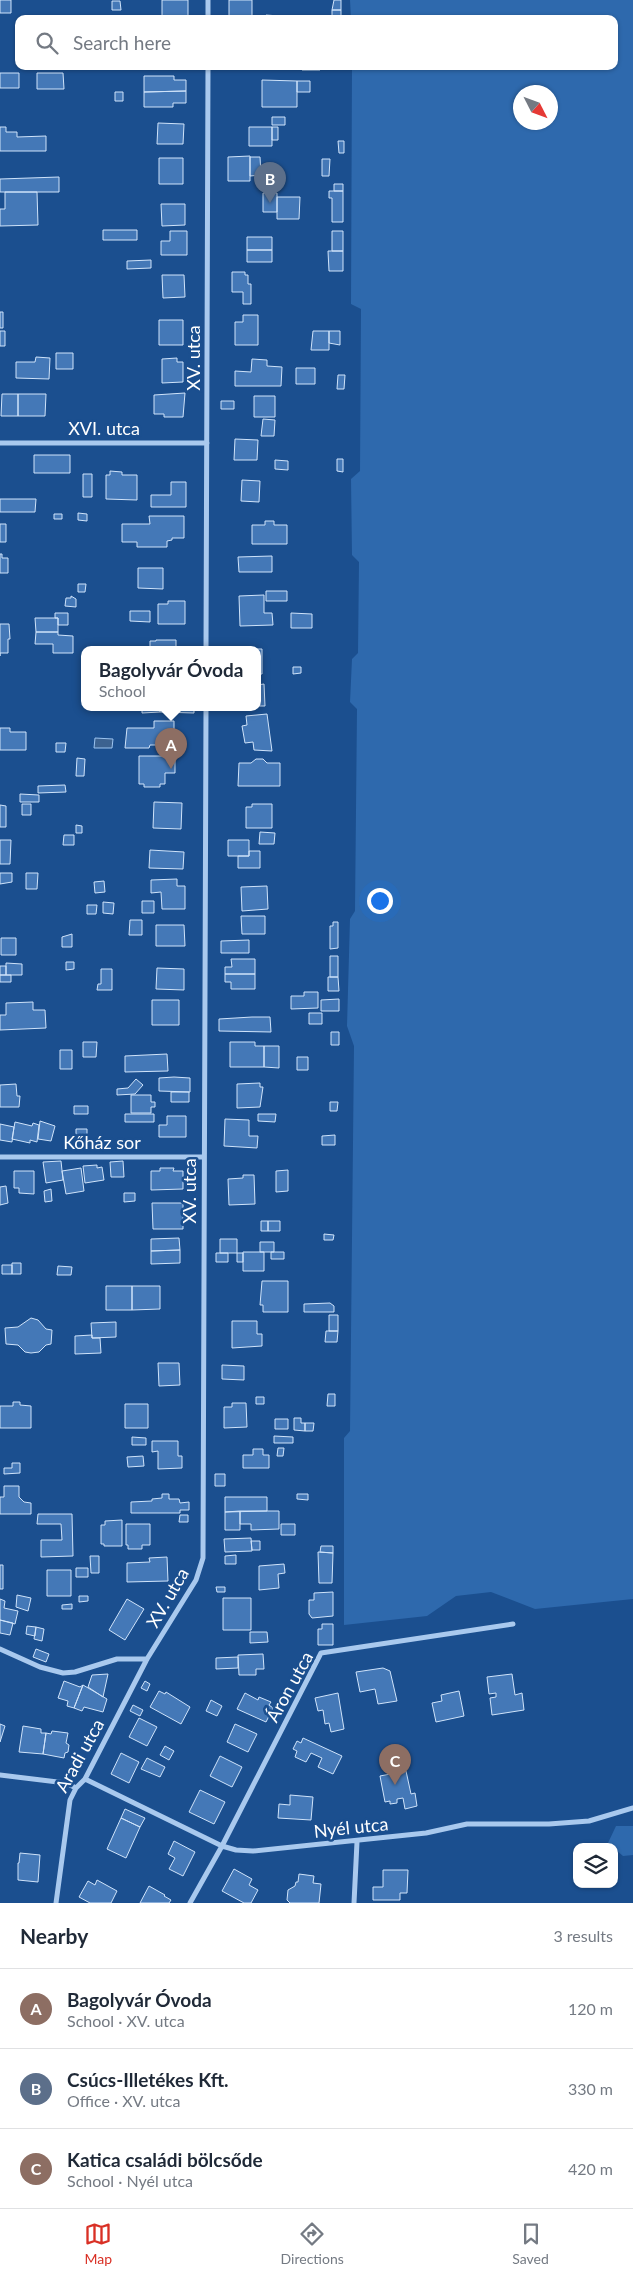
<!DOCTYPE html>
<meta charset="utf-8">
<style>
:root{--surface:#fff;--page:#f2f2f3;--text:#1f2937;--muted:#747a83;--line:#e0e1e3;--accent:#d93025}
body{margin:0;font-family:Lato,sans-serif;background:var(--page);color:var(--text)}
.controls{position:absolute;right:15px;bottom:15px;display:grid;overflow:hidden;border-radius:10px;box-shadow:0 1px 4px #0004}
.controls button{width:45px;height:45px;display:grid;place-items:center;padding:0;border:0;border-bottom:1px solid var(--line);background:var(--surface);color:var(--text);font:25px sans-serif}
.compass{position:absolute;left:513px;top:85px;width:45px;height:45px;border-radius:50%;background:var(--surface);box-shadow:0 1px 4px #0004;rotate:132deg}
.you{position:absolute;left:379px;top:900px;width:18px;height:18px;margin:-12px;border:4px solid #fff;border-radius:50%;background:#1a73e8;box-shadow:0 0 0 8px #1a73e833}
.badge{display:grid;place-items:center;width:32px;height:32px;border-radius:50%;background:var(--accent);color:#fff;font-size:16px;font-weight:700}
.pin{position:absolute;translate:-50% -41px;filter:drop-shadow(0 1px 2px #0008)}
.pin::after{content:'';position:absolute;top:26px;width:18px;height:15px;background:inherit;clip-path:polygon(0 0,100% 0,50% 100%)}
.popup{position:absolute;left:81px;top:646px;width:180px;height:65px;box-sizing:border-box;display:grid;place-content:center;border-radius:10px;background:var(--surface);filter:drop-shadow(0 1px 4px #0005);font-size:16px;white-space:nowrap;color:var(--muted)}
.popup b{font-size:19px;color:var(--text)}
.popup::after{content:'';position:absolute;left:50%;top:100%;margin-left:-10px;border:10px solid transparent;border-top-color:var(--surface)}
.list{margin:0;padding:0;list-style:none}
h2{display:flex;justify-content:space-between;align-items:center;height:65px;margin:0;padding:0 20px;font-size:21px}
h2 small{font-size:16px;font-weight:400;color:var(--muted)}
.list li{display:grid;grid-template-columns:32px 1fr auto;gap:15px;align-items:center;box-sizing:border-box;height:80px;padding:0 20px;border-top:1px solid var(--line)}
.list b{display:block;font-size:19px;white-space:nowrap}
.list p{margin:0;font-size:16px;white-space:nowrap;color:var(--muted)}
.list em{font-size:16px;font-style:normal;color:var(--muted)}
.icon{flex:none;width:28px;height:28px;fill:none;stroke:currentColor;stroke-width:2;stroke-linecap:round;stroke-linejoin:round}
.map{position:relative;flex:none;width:633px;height:1903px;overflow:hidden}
.search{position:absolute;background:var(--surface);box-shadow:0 1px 4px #0004;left:15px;right:15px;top:15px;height:55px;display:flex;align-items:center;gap:12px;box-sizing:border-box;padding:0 18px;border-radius:10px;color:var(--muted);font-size:19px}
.sheet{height:305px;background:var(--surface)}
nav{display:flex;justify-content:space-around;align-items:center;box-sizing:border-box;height:70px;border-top:1px solid var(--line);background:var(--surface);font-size:14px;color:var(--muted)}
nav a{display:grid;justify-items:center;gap:2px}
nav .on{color:var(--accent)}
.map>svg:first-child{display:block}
.green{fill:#2e69ad;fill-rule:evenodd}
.water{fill:#3c6290;stroke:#9cc4f0}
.building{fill:#4478b7;stroke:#cfe3fa}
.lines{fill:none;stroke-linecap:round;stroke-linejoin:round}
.minor{stroke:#a9c9ee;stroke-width:5}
.labels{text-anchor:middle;stroke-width:5;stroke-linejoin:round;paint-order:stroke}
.street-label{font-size:18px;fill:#fff;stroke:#1b4f8f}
</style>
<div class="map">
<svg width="633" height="1903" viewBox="0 0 633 1903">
<rect width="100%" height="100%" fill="#1b4f8f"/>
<path class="green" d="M 350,0 L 633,0 L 633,1599 L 535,1609 L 491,1592 L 456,1596 L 427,1616 L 344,1625 L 344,1438 L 350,1431 L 354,1046 L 347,1026 L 350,919 L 355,911 L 357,709 L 350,702 L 352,659 L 358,653 L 359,562 L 352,555 L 351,479 L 360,471 L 361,309 L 351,304 L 352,66 L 614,66 L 614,19 L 351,19 ZM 520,92 L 550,92 L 550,122 L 520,122 Z
M 616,1826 L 633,1826 L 633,1855 L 623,1856 L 608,1843 Z"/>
<path class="water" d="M 95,738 L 113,739 L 112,748 L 94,748 Z"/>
<path class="building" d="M 0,0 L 11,0 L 11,13 L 0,13 Z
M 162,0 L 188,0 L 188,19 L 162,19 Z
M 229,0 L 252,0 L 252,17 L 229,17 Z
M 334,0 L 341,0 L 341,10 L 332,10 Z
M 112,1 L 120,1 L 121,10 L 112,10 Z
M 332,10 L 341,10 L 341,19 L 332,19 Z
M 266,15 L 279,16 L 279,19 L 266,19 Z
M 302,66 L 320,66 L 320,70 L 302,70 Z
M 0,73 L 19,73 L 19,88 L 0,88 Z
M 37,73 L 63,73 L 64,89 L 37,89 Z
M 144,76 L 174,76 L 174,80 L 186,80 L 186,91 L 144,92 Z
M 262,80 L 297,81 L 297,107 L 262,107 Z
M 297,81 L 310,81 L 310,92 L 297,92 Z
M 186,91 L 186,103 L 173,103 L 173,107 L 144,107 L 144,92 Z
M 115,92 L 123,92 L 123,101 L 115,101 Z
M 272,117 L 285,117 L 285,125 L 272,125 Z
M 158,123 L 184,124 L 183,144 L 157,144 Z
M 0,127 L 6,127 L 6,132 L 17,132 L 17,137 L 46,136 L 46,151 L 0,151 Z
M 249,127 L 272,127 L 272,146 L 249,146 Z
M 272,127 L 278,127 L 278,140 L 272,140 Z
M 338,141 L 344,141 L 344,153 L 339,153 Z
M 250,156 L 250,181 L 228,181 L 228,157 Z
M 250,157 L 260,157 L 261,175 L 250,176 Z
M 159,158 L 183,158 L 183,184 L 159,184 Z
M 322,159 L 330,159 L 329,176 L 322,176 Z
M 59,177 L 59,192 L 0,192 L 0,179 Z
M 334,184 L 343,184 L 343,191 L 334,191 Z
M 329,191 L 343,191 L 343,222 L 332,222 L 332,198 L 329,198 Z
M 5,192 L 37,192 L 38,225 L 0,226 L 0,209 L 5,209 Z
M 263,193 L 277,193 L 277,212 L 263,212 Z
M 277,197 L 300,197 L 299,219 L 277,219 Z
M 161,204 L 185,204 L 185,225 L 162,226 Z
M 103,230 L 137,230 L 137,240 L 103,240 Z
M 170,231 L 187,231 L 187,255 L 161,255 L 161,241 L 170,241 Z
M 332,231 L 343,231 L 343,251 L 332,251 Z
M 247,237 L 272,237 L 272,250 L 247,250 Z
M 247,250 L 272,250 L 272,262 L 247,262 Z
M 328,251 L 343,251 L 343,271 L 329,271 Z
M 151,260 L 151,268 L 127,269 L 127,261 Z
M 232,272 L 245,272 L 245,275 L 248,275 L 248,284 L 251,284 L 251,304 L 243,304 L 243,292 L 232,292 Z
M 162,275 L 184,275 L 185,297 L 163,298 Z
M 0,312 L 3,312 L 3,328 L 0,328 Z
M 243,315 L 258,315 L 258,345 L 235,345 L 235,322 L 243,322 Z
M 159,320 L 183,320 L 183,345 L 159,345 Z
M 0,331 L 5,331 L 5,346 L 0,346 Z
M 313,331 L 329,331 L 329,350 L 311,350 Z
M 329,331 L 340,331 L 340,345 L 329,343 Z
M 56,353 L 73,353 L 73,369 L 56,369 Z
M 36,357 L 50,358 L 49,379 L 16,378 L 16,362 L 35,362 Z
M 177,358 L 177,362 L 183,362 L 183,382 L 162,383 L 162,359 Z
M 252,359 L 267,360 L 267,366 L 282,367 L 281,386 L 235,386 L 235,371 L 251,372 Z
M 296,368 L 315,368 L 315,384 L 296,384 Z
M 338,375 L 345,375 L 344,389 L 337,389 Z
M 185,393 L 183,417 L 164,417 L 164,414 L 154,414 L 154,395 Z
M 2,394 L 18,394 L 18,416 L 1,416 Z
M 18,394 L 46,394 L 45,416 L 18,416 Z
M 254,396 L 275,396 L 275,417 L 254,417 Z
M 221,401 L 234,401 L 234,409 L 221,409 Z
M 263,419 L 275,420 L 274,436 L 261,436 Z
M 235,439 L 258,440 L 257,460 L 234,460 Z
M 34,455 L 70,455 L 70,473 L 34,473 Z
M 337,459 L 343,459 L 343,472 L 337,471 Z
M 275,460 L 288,461 L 288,470 L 275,469 Z
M 110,471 L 122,472 L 122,475 L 137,475 L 137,500 L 106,499 L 106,475 L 110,475 Z
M 83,474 L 92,474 L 92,497 L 83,497 Z
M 242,480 L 260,481 L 259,502 L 241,501 Z
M 171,482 L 186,482 L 186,507 L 151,507 L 151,495 L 171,495 Z
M 0,499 L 36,499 L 35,512 L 0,512 Z
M 78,513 L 87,514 L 87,521 L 78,520 Z
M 54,514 L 62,514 L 62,519 L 54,519 Z
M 149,516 L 184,516 L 184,538 L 172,538 L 172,540 L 167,541 L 167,547 L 137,547 L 137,542 L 122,542 L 122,524 L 150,524 Z
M 265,521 L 274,521 L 274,525 L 287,525 L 287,544 L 252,544 L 252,525 L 265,525 Z
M 0,524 L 6,524 L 6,542 L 0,542 Z
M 0,554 L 2,554 L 2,558 L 8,558 L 8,573 L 0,573 Z
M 272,556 L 272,572 L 239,572 L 238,557 Z
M 138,568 L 163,568 L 163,589 L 138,588 Z
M 78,584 L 86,584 L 85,592 L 78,592 Z
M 266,591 L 287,591 L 287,601 L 266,601 Z
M 264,595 L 264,613 L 272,613 L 273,625 L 240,626 L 239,596 Z
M 71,596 L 76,599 L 76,607 L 65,606 L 66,598 L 71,598 Z
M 168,601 L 185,601 L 185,624 L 158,624 L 158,604 L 168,604 Z
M 130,611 L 150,611 L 150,622 L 130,621 Z
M 55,613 L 68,613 L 68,625 L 58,625 L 58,618 L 55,618 Z
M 291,613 L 312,614 L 312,628 L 291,628 Z
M 35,618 L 58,618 L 58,632 L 36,632 Z
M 0,624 L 9,624 L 10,639 L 8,639 L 8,653 L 0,653 L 0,656 Z
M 36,632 L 58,632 L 58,635 L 73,636 L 73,653 L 53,653 L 53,644 L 35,644 Z
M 156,640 L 176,640 L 176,649 L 187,650 L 142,650 L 142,648 L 150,648 L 150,641 L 156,641 Z
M 242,649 L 262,649 L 262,674 L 257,674 L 257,650 Z
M 293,667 L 301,667 L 301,673 L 293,674 Z
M 264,684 L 265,706 L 257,706 L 257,685 Z
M 142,708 L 160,708 L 160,712 L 142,713 Z
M 160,708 L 194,708 L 194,713 L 160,712 Z
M 267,714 L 272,751 L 254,750 L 253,742 L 245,743 L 242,726 L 247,725 L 246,716 Z
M 154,721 L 174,721 L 174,735 L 180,735 L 180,749 L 160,749 L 161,745 L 150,745 L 149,748 L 125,748 L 127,728 L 154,728 Z
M 0,728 L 10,728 L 10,732 L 26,732 L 26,750 L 0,750 Z
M 56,743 L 66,743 L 65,752 L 56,752 Z
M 139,756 L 175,756 L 175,773 L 165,773 L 165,784 L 160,784 L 160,787 L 144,787 L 144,784 L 139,784 Z
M 77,758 L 85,759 L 84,776 L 76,776 Z
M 256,759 L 263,759 L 267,763 L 280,763 L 280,786 L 238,786 L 239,763 L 251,763 Z
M 65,785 L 66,792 L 38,793 L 38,786 Z
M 20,794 L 39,795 L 39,802 L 20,802 Z
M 154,802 L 182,803 L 181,829 L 153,828 Z
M 22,804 L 31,804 L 31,815 L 22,815 Z
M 252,804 L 272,804 L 272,828 L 246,828 L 246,807 L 252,807 Z
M 0,805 L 6,806 L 6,827 L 0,827 Z
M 76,825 L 82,826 L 82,833 L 76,833 Z
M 260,832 L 275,833 L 274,844 L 259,844 Z
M 64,835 L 74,835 L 74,845 L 63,845 Z
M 0,840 L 11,840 L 10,864 L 0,864 Z
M 228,840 L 249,840 L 249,856 L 228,856 Z
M 150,850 L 184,852 L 183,869 L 149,868 Z
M 249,851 L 260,851 L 260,868 L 238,868 L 238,856 L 249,856 Z
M 0,873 L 12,873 L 12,882 L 0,884 Z
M 26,873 L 38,873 L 37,889 L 26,889 Z
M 177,879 L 177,886 L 185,886 L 185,909 L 162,909 L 161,892 L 151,893 L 151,880 Z
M 104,881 L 105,892 L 95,893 L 94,882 Z
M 267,886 L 268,909 L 242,911 L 241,887 Z
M 142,901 L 154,901 L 154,913 L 142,913 Z
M 103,902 L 114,903 L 113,914 L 103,913 Z
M 87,905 L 97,905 L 96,914 L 87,914 Z
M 241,916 L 265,916 L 265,934 L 242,934 Z
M 130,920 L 142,920 L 142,935 L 129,935 Z
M 333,922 L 338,922 L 338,948 L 330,949 L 330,926 L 333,926 Z
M 156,925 L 184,925 L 185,946 L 156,946 Z
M 72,934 L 72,947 L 62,947 L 62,937 Z
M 1,938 L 16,938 L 16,955 L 1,955 Z
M 249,940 L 249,953 L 221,953 L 221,941 Z
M 330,956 L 338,956 L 338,977 L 330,977 Z
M 231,959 L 255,959 L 255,974 L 225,974 L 225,967 L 232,967 Z
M 66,962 L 74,962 L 74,969 L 66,970 Z
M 6,963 L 22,964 L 22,975 L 6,975 Z
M 0,966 L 6,966 L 6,975 L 0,975 Z
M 157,968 L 184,969 L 184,990 L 156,989 Z
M 101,969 L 112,969 L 112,990 L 97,990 L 98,984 L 101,984 Z
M 225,974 L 255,974 L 255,989 L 231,989 L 231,982 L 225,982 Z
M 0,975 L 11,975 L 11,982 L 0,982 Z
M 328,977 L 338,977 L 339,991 L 328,991 Z
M 304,992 L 318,992 L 318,1008 L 291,1009 L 291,996 L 304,996 Z
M 339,999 L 339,1011 L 321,1011 L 321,1000 Z
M 152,1000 L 179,1000 L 179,1025 L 152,1025 Z
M 33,1002 L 33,1010 L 45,1010 L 46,1028 L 0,1030 L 0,1015 L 6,1015 L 6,1003 Z
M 309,1013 L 322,1013 L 322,1024 L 309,1024 Z
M 252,1017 L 270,1017 L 271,1032 L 219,1031 L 219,1019 Z
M 331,1032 L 339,1032 L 339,1045 L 331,1045 Z
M 83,1042 L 97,1042 L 96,1057 L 83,1057 Z
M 230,1042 L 255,1042 L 255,1046 L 264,1046 L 264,1067 L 230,1067 Z
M 264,1046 L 279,1046 L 279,1068 L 264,1067 Z
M 60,1050 L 72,1050 L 72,1069 L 60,1069 Z
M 167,1054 L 168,1071 L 125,1072 L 125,1056 Z
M 297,1057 L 308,1057 L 308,1070 L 297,1070 Z
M 174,1077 L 190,1078 L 190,1092 L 159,1091 L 159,1078 Z
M 136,1079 L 143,1085 L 135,1094 L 117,1095 L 117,1089 L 128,1088 Z
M 260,1083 L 260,1087 L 263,1087 L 260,1107 L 237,1108 L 237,1084 Z
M 16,1084 L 17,1096 L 20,1096 L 19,1107 L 0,1107 L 0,1085 Z
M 171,1092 L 189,1092 L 189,1102 L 171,1102 Z
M 131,1095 L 151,1095 L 151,1102 L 155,1102 L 155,1107 L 151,1107 L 151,1113 L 131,1113 Z
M 330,1102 L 338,1102 L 337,1111 L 330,1111 Z
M 74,1106 L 88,1106 L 88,1114 L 74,1114 Z
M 125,1114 L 154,1114 L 154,1122 L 125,1122 Z
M 258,1114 L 276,1114 L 275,1122 L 258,1121 Z
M 167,1116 L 186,1116 L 186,1137 L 159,1137 L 159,1125 L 167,1125 Z
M 225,1119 L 249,1120 L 249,1136 L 258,1136 L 257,1148 L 224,1146 Z
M 40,1121 L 55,1126 L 51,1141 L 38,1139 Z
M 15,1122 L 32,1126 L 33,1123 L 39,1125 L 37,1142 L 30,1140 L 30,1143 L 12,1139 Z
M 0,1124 L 14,1127 L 12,1142 L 0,1140 Z
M 76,1129 L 87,1129 L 87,1143 L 76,1143 Z
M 335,1135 L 335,1145 L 322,1145 L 322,1136 Z
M 61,1161 L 63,1180 L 46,1183 L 43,1162 Z
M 123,1161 L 124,1177 L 111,1177 L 110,1162 Z
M 97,1165 L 97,1168 L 102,1167 L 104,1180 L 85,1183 L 83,1166 Z
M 81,1168 L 84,1191 L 66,1194 L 62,1171 Z
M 160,1168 L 174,1168 L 173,1171 L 183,1171 L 183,1189 L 151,1190 L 151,1171 L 160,1171 Z
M 288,1170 L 288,1191 L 276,1192 L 276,1171 Z
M 14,1171 L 34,1171 L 34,1194 L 19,1193 L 19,1188 L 14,1188 Z
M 243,1175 L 254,1175 L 255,1204 L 229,1205 L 228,1179 L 243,1178 Z
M 6,1186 L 8,1203 L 0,1205 L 0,1187 Z
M 51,1189 L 52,1201 L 45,1202 L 44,1191 Z
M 124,1193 L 135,1193 L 135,1201 L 124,1202 Z
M 152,1203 L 183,1203 L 183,1229 L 153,1229 Z
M 261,1221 L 268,1221 L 268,1231 L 261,1231 Z
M 268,1221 L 280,1221 L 280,1231 L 268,1231 Z
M 324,1234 L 334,1235 L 333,1240 L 324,1240 Z
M 179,1238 L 180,1250 L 151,1251 L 151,1239 Z
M 220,1239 L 237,1239 L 237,1253 L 220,1253 Z
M 260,1242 L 274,1242 L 274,1252 L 260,1252 Z
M 180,1250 L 180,1263 L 151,1264 L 151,1251 Z
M 243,1252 L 264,1252 L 264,1271 L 243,1271 Z
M 271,1252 L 284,1252 L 284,1259 L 271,1259 Z
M 216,1253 L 228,1253 L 228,1262 L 216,1262 Z
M 237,1253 L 243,1253 L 243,1262 L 237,1262 Z
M 12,1263 L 21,1263 L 21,1274 L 12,1274 Z
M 2,1265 L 12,1265 L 12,1274 L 2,1274 Z
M 58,1266 L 72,1267 L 71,1275 L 57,1275 Z
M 262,1281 L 288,1281 L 288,1312 L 263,1312 L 263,1305 L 260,1305 Z
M 106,1286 L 132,1286 L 132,1310 L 106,1310 Z
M 132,1286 L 160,1286 L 160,1309 L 132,1310 Z
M 330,1303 L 334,1306 L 334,1312 L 304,1312 L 304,1304 Z
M 329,1315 L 338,1315 L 338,1331 L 329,1331 Z
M 31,1318 L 38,1320 L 46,1329 L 52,1330 L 51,1344 L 46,1345 L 39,1352 L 31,1353 L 25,1352 L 18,1345 L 6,1344 L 5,1328 L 18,1327 Z
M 232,1321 L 257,1321 L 257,1334 L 262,1334 L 262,1346 L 232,1348 Z
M 116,1322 L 116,1337 L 92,1338 L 91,1323 Z
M 326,1331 L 338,1331 L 337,1342 L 325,1342 Z
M 92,1335 L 92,1338 L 100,1338 L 101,1353 L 75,1354 L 75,1336 Z
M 158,1363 L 179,1363 L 180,1385 L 159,1386 Z
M 222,1365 L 244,1366 L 244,1380 L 222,1379 Z
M 328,1394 L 335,1394 L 335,1406 L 327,1406 Z
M 256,1397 L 264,1397 L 264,1404 L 256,1404 Z
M 13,1402 L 20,1402 L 20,1405 L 31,1406 L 31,1428 L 0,1428 L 0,1406 L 13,1406 Z
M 232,1403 L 246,1403 L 247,1427 L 224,1428 L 224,1407 L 232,1407 Z
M 125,1404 L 148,1404 L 148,1428 L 125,1428 Z
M 294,1418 L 301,1418 L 301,1423 L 305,1423 L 305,1431 L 294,1430 Z
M 275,1419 L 288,1419 L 288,1429 L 275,1429 Z
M 305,1423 L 314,1423 L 313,1431 L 305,1431 Z
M 274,1436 L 293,1437 L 293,1443 L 274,1443 Z
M 132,1437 L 146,1438 L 146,1445 L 132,1445 Z
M 152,1441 L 178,1441 L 178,1456 L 182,1456 L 182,1468 L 158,1469 L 158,1451 L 152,1452 Z
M 278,1448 L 284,1448 L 283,1456 L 277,1456 Z
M 253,1449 L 263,1449 L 263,1455 L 269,1455 L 269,1468 L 243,1468 L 243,1455 L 253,1455 Z
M 143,1456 L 144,1466 L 128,1467 L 127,1457 Z
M 12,1463 L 20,1463 L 20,1473 L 4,1474 L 4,1468 L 12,1468 Z
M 215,1474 L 225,1474 L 225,1486 L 215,1486 Z
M 4,1486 L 19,1486 L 19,1497 L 24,1502 L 31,1503 L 31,1514 L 0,1514 L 0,1497 L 4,1497 Z
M 162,1494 L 169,1494 L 169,1499 L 179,1499 L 180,1503 L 189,1502 L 189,1510 L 180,1510 L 180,1513 L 131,1513 L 131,1502 L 152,1501 L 152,1499 L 162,1498 Z
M 297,1494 L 308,1494 L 308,1500 L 297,1499 Z
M 225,1497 L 267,1497 L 267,1511 L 225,1512 Z
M 240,1511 L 240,1530 L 225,1530 L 225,1512 Z
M 240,1511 L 279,1511 L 279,1529 L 251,1530 L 251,1524 L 240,1524 Z
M 38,1514 L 72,1514 L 73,1556 L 41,1557 L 41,1540 L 62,1540 L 61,1524 L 37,1524 Z
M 180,1515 L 188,1515 L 188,1522 L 179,1522 Z
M 122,1520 L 122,1546 L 104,1546 L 104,1544 L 101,1544 L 101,1525 L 105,1525 L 105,1521 Z
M 126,1524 L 150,1524 L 150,1545 L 142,1545 L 142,1549 L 128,1549 L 128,1545 L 126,1545 Z
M 281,1524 L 295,1524 L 295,1535 L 281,1535 Z
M 251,1538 L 252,1551 L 225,1552 L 224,1539 Z
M 251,1541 L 260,1541 L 260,1550 L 252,1550 Z
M 321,1546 L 333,1546 L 333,1553 L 320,1552 Z
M 318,1552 L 333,1553 L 332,1583 L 319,1583 Z
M 236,1555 L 236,1564 L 225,1564 L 225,1556 Z
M 90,1556 L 99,1556 L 99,1573 L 91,1573 Z
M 167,1557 L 168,1581 L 127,1582 L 127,1563 L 150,1562 L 149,1558 Z
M 284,1564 L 285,1573 L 278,1574 L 279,1588 L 259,1590 L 259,1566 Z
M 0,1565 L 3,1565 L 3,1589 L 0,1589 Z
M 76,1568 L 88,1568 L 88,1577 L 76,1577 Z
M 47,1570 L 71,1570 L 71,1596 L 47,1596 Z
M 216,1587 L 225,1587 L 225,1592 L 217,1592 Z
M 333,1592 L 333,1616 L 312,1618 L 309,1614 L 309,1600 L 314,1600 L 314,1593 Z
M 17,1595 L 31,1598 L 28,1611 L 16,1607 Z
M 79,1596 L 88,1596 L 88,1601 L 79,1602 Z
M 223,1598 L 251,1598 L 251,1630 L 223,1630 Z
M 0,1599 L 5,1601 L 4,1608 L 18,1611 L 15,1624 L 0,1620 Z
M 127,1599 L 144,1609 L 125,1640 L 109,1630 Z
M 72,1604 L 72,1609 L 62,1609 L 62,1605 Z
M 0,1620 L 13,1623 L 10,1635 L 0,1633 Z
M 322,1624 L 333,1624 L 333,1645 L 318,1645 L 318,1629 L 322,1629 Z
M 27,1626 L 36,1627 L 35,1636 L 26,1634 Z
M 36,1627 L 44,1629 L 42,1641 L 34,1639 Z
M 250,1632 L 267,1632 L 268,1642 L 250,1643 Z
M 36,1649 L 49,1654 L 46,1662 L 33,1657 Z
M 263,1654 L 264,1669 L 256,1669 L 256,1675 L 239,1675 L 238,1655 Z
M 238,1657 L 238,1668 L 216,1669 L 216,1658 Z
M 383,1668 L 390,1671 L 397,1701 L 378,1704 L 375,1689 L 360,1692 L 356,1672 Z
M 108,1674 L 103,1697 L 88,1687 L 92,1675 Z
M 512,1674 L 515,1695 L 522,1693 L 524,1710 L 492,1715 L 490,1698 L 496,1697 L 496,1693 L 489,1694 L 487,1677 Z
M 64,1681 L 80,1687 L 83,1685 L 74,1708 L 67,1706 L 68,1701 L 58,1698 Z
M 145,1681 L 150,1684 L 147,1691 L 141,1688 Z
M 83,1685 L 107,1699 L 103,1712 L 84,1707 L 82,1711 L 74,1708 Z
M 159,1691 L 165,1694 L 166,1692 L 190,1707 L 181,1724 L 150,1707 Z
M 459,1691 L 464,1716 L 436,1722 L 432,1703 L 442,1701 L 441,1695 Z
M 245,1693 L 258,1700 L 259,1697 L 271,1702 L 269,1705 L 273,1708 L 266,1722 L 237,1709 Z
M 338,1693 L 344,1729 L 331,1732 L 329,1723 L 325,1724 L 323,1710 L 318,1711 L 315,1698 Z
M 211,1700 L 222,1706 L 217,1716 L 206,1711 Z
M 133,1705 L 143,1710 L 140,1716 L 130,1711 Z
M 139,1718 L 157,1727 L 147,1746 L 129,1737 Z
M 0,1724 L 5,1726 L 0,1742 Z
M 235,1724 L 257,1734 L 248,1752 L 227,1742 Z
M 23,1726 L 41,1729 L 41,1733 L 46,1733 L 43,1754 L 19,1752 Z
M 52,1731 L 68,1733 L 66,1743 L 69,1745 L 68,1752 L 65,1753 L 64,1758 L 43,1754 L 46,1733 L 51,1734 Z
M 303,1738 L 342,1756 L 333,1774 L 318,1767 L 322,1758 L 311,1753 L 306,1762 L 295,1757 L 297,1751 L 293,1749 L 297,1741 L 301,1743 Z
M 165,1746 L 174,1751 L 169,1760 L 160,1755 Z
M 121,1753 L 139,1762 L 129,1783 L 111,1774 Z
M 220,1756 L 242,1767 L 232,1787 L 210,1776 Z
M 147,1758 L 165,1767 L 160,1777 L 141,1769 Z
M 406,1771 L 411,1794 L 415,1793 L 417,1806 L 405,1809 L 403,1798 L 397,1799 L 397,1803 L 390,1804 L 390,1801 L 385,1802 L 380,1776 Z
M 200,1790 L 225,1802 L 214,1824 L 189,1812 Z
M 290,1795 L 313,1797 L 311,1820 L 278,1818 L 279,1804 L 290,1805 Z
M 125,1809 L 145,1818 L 140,1827 L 121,1818 Z
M 121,1818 L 140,1827 L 126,1858 L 107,1849 Z
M 174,1841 L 195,1852 L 183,1876 L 169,1869 L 175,1858 L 168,1854 Z
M 20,1853 L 40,1855 L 38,1882 L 18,1880 L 18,1863 L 19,1863 Z
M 234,1869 L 252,1879 L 249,1885 L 258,1890 L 251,1903 L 244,1903 L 222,1891 Z
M 383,1870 L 408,1870 L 407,1893 L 400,1893 L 400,1900 L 373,1900 L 373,1887 L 383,1887 Z
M 299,1874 L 314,1876 L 313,1883 L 321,1884 L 319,1903 L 290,1903 L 287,1900 L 288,1890 L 295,1886 L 296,1882 L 298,1882 Z
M 97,1880 L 117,1891 L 111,1903 L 90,1903 L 79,1897 L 88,1881 L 95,1885 Z
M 149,1886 L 165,1895 L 164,1896 L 171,1900 L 169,1903 L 140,1903 Z"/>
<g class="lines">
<path class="minor" d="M 208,19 L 208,0
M 0,443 L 207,443
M 206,650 L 208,66
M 0,1157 L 204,1157
M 0,1649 L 40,1667 L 63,1673 L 75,1672 L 117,1659 L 147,1659
M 0,1775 L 66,1783 L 76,1788
M 85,1779 L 222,1846 L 236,1850 L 253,1851 L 426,1833 L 467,1824 L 549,1824 L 589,1821 L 633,1808
M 56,1903 L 70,1800 L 76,1788 L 85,1779 L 147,1659 L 196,1580 L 203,1558 L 206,708
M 190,1903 L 222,1846 L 321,1653 L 513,1624
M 354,1903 L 357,1842"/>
</g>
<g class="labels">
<g class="street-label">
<text transform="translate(194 358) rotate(-90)" y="6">XV. utca</text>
<text x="104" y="435">XVI. utca</text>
<text x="102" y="1149">Kőház sor</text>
<text transform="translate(190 1191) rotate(-90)" y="6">XV. utca</text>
<text transform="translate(168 1598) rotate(-60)" y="6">XV. utca</text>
<text transform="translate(290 1687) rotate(-61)" y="6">Áron utca</text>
<text transform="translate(80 1756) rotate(-61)" y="6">Aradi utca</text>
<text transform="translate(351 1828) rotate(-6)" y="6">Nyél utca</text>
</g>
</g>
</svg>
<div class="controls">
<button><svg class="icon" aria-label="layers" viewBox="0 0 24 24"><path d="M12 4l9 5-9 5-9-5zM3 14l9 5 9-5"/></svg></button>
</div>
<svg class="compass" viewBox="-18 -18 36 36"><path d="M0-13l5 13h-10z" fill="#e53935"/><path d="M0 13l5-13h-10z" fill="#747a83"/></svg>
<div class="you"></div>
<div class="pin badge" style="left:171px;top:769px;background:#8d6e63">A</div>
<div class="popup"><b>Bagolyvár Óvoda</b>School</div>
<div class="pin badge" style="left:270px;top:203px;background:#5c6f8a">B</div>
<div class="pin badge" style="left:395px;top:1785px;background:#8d6e63">C</div>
<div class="search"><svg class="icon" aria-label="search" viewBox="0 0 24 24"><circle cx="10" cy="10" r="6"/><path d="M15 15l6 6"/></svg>Search here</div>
</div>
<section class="sheet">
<h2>Nearby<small>3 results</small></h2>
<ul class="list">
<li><span class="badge" style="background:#8d6e63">A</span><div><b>Bagolyvár Óvoda</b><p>School · XV. utca</p></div><em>120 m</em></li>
<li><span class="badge" style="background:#5c6f8a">B</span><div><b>Csúcs-Illetékes Kft.</b><p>Office · XV. utca</p></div><em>330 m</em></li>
<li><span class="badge" style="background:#8d6e63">C</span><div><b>Katica családi bölcsőde</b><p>School · Nyél utca</p></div><em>420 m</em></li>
</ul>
</section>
<nav>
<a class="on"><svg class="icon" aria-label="map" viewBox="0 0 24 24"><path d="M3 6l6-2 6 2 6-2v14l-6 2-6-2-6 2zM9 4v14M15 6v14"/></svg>Map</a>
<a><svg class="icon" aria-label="directions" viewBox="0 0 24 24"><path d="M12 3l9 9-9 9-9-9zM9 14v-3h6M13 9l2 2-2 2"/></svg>Directions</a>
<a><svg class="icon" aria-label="saved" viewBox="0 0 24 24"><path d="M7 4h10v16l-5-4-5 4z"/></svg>Saved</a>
</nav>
